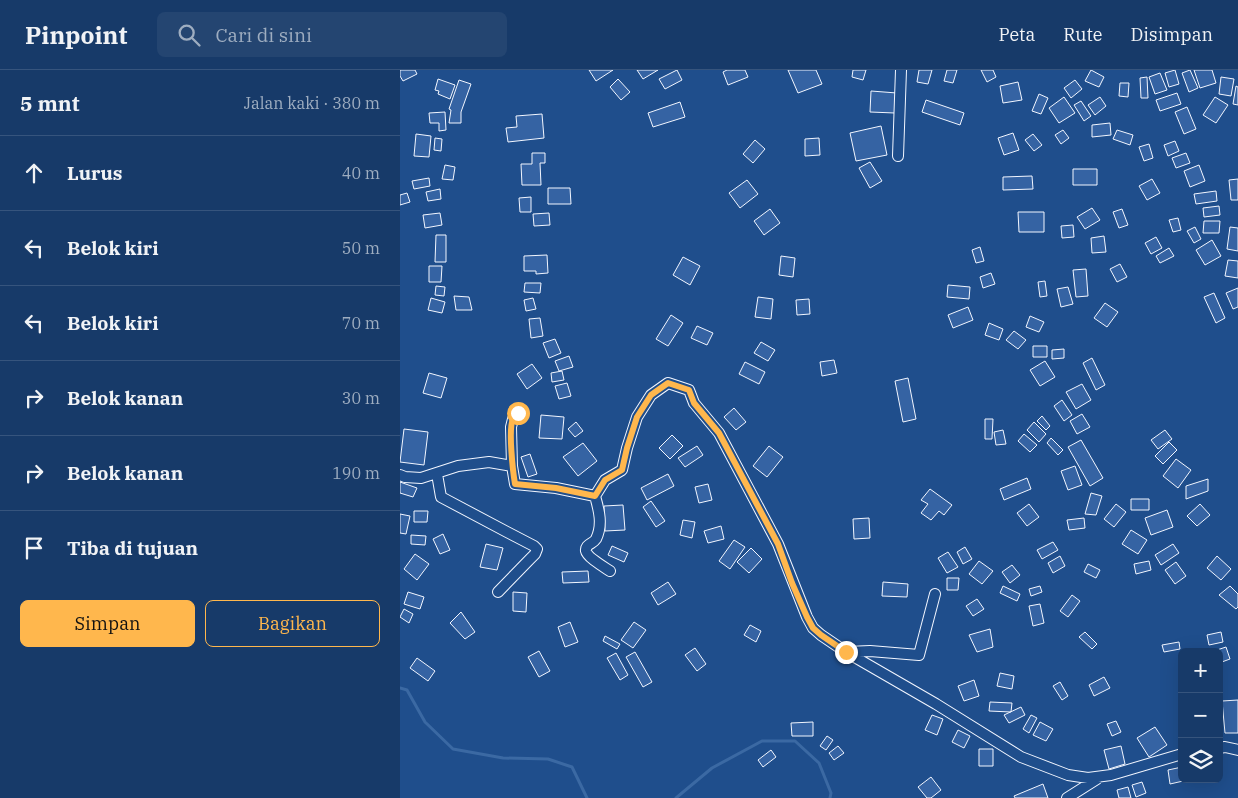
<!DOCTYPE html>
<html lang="id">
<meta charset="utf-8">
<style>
:root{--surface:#173a69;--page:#244571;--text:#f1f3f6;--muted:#9eadc0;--line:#36547d;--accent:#ffb74d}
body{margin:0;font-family:"IBM Plex Serif",serif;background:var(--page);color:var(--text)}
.controls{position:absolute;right:15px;bottom:15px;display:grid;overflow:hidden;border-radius:8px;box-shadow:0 5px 20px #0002}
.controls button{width:45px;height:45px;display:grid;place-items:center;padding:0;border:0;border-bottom:1px solid var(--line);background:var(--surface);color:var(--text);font:25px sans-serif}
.stop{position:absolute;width:15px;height:15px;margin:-11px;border:4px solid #ffb74d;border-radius:50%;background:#fff}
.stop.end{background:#ffb74d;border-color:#fff;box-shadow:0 1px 5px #0008}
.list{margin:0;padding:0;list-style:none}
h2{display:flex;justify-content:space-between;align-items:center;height:65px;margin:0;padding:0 20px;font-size:21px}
h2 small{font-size:16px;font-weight:400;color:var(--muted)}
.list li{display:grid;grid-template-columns:32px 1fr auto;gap:15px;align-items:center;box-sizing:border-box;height:75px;padding:0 20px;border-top:1px solid var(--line)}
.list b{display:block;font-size:19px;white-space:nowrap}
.list em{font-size:16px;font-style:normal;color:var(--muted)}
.actions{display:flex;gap:10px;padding:15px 20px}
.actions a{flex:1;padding:11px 0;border:1px solid var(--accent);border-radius:8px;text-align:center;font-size:18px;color:var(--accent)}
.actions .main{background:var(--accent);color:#111}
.icon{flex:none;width:28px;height:28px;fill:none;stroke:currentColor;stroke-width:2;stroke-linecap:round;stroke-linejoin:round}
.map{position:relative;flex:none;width:838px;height:728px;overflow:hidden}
header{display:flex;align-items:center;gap:30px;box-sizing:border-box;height:70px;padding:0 25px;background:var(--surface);border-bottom:1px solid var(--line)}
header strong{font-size:24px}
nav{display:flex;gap:28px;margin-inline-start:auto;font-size:18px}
.search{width:350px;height:45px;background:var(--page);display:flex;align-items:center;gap:12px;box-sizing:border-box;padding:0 18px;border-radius:8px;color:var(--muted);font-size:19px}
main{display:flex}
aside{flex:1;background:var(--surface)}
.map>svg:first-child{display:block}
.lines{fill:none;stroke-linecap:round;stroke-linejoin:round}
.stream{stroke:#3b69a3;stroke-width:3}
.building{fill:#3563a3;stroke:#f2f6ff}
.street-casing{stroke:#f2f6ff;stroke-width:12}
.street{stroke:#1f4e8c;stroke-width:10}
.route{stroke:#ffb74d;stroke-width:6}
</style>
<header>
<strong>Pinpoint</strong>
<div class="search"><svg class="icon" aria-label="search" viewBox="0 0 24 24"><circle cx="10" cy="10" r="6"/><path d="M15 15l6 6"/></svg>Cari di sini</div>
<nav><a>Peta</a><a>Rute</a><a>Disimpan</a></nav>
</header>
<main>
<aside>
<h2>5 mnt<small>Jalan kaki · 380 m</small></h2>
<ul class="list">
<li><svg class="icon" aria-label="ahead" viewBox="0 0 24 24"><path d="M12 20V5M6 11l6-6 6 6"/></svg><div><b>Lurus</b></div><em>40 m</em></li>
<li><svg class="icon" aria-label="left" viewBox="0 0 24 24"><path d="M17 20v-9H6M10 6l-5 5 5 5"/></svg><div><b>Belok kiri</b></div><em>50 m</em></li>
<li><svg class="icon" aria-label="left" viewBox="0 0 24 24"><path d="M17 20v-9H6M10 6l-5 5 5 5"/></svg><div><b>Belok kiri</b></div><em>70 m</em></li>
<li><svg class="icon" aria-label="right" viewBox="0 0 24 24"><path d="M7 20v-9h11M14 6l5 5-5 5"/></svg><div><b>Belok kanan</b></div><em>30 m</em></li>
<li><svg class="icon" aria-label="right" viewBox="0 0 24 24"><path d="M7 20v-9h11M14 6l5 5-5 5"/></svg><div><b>Belok kanan</b></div><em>190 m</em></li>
<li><svg class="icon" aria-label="arrive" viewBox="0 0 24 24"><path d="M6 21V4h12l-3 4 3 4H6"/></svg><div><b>Tiba di tujuan</b></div></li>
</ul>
<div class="actions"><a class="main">Simpan</a><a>Bagikan</a></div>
</aside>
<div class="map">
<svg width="838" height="728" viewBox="0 0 838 728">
<rect width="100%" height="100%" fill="#1f4e8c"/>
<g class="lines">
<path class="stream" d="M 0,618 L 7,620 L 25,652 L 53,679 L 103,688 L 148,689 L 172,697 L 187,728
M 276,728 L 312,698 L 362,671 L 395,671 L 419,693 L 431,723 L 430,728"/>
</g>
<path class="building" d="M 0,0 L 15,0 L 17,4 L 3,11 L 0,6 Z
M 189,0 L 213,0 L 196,11 Z
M 237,0 L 258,0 L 243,9 Z
M 277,0 L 282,10 L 265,19 L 259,9 Z
M 327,0 L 345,0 L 348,7 L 328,15 L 323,2 Z
M 388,0 L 416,0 L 422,14 L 398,23 Z
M 453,0 L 466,0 L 463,10 L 452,7 Z
M 519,0 L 532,0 L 528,14 L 517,12 Z
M 547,0 L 557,0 L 553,13 L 544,11 Z
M 581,0 L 593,0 L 596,7 L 587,12 Z
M 691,0 L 704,7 L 699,17 L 685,11 Z
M 775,0 L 779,14 L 769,17 L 765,3 Z
M 790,0 L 798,18 L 789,22 L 782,3 Z
M 794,0 L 812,0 L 816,13 L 800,18 Z
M 760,3 L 767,20 L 755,24 L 749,7 Z
M 747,7 L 748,28 L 741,28 L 740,8 Z
M 821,7 L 834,9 L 831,26 L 819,24 Z
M 38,9 L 55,15 L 50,29 L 38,24 L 39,21 L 35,20 Z
M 218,9 L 230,22 L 221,30 L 210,17 Z
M 59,10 L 71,14 L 61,42 L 61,53 L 49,53 L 51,40 L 49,39 Z
M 675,10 L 682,19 L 671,28 L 664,18 Z
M 618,12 L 622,30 L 603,33 L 600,16 Z
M 720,13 L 729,13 L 728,27 L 719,26 Z
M 836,16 L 838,17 L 838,35 L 833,34 Z
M 471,21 L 497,23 L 495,43 L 470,42 Z
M 777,23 L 781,34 L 760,41 L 756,30 Z
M 639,24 L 648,28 L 641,44 L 632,41 Z
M 664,27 L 675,43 L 659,53 L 649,38 Z
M 700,27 L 706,36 L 695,45 L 688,35 Z
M 815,27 L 828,35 L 816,53 L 803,45 Z
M 526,30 L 564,43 L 560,55 L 522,42 Z
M 681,31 L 691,46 L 684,51 L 674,35 Z
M 280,32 L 285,47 L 253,57 L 248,43 Z
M 787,37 L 796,59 L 784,64 L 775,42 Z
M 45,42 L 46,60 L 39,61 L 39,53 L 30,53 L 29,43 Z
M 142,44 L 144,68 L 108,72 L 106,58 L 117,57 L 116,46 Z
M 710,53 L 711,65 L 692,67 L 692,55 Z
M 481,56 L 487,85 L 456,91 L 450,63 Z
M 663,60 L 669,68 L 661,74 L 655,65 Z
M 717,60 L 733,65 L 730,75 L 713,69 Z
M 613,63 L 619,80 L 604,85 L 598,68 Z
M 16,64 L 31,66 L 29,87 L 14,86 Z
M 633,64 L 642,75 L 634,81 L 625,70 Z
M 35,68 L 42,69 L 41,81 L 34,80 Z
M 419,68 L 420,85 L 405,86 L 405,69 Z
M 355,70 L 365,79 L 353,93 L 343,84 Z
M 775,71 L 779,81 L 768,86 L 764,75 Z
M 749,74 L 753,88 L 744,91 L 739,77 Z
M 132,83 L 145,83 L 145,93 L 140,93 L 141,115 L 122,115 L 121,94 L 132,94 Z
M 786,83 L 790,93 L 776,98 L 772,88 Z
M 470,92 L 482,111 L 470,118 L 459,98 Z
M 45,95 L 55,97 L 53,110 L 42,109 Z
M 799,95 L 805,111 L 790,117 L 784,101 Z
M 673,99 L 697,99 L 697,115 L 673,115 Z
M 632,106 L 633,119 L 603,120 L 603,107 Z
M 29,108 L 30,116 L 14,119 L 12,111 Z
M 752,109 L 760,123 L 747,130 L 739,116 Z
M 838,109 L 838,130 L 831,130 L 829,110 Z
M 347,110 L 358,124 L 340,138 L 329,123 Z
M 148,118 L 170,118 L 171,134 L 148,134 Z
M 40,119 L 41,129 L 28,131 L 26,122 Z
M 816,121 L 817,131 L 796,134 L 794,124 Z
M 7,123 L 10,132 L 0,135 L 0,125 Z
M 131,127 L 131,142 L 120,142 L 119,128 Z
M 819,136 L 820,145 L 804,147 L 803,138 Z
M 692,138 L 700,150 L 685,159 L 677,147 Z
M 370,139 L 380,153 L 364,165 L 354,151 Z
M 722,139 L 728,155 L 719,158 L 713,142 Z
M 618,142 L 644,142 L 644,162 L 619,162 Z
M 40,143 L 42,155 L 25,158 L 23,145 Z
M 149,143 L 150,155 L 134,156 L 133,144 Z
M 778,148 L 781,160 L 773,162 L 769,150 Z
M 804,151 L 820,151 L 819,163 L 803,163 Z
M 673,155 L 674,167 L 662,168 L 661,156 Z
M 795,157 L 801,169 L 794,173 L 787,161 Z
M 830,157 L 838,158 L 838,181 L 827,179 Z
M 36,165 L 46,165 L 46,192 L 35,192 Z
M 704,166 L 706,182 L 692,183 L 691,168 Z
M 756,167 L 762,178 L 751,184 L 745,173 Z
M 812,170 L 821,186 L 805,195 L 796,180 Z
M 580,177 L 584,191 L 576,193 L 572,180 Z
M 769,178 L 774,186 L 760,193 L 756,186 Z
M 147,185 L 148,203 L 136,204 L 136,201 L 124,201 L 124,186 Z
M 381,186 L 395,188 L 393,207 L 379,205 Z
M 283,187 L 300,196 L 290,215 L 273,205 Z
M 828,190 L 838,191 L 838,208 L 825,206 Z
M 720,194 L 727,207 L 717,212 L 710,199 Z
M 29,196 L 42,196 L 41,212 L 29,212 Z
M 686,199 L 688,226 L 676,227 L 673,200 Z
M 591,203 L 595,214 L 583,218 L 580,207 Z
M 645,211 L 647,226 L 640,227 L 638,212 Z
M 125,213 L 141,213 L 140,223 L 124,222 Z
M 548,215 L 570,217 L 569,229 L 547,227 Z
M 36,216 L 45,217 L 44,226 L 35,225 Z
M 668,217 L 673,234 L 661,237 L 657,219 Z
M 838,218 L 838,237 L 833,239 L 826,223 Z
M 814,223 L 825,248 L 816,253 L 804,227 Z
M 54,226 L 69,227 L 72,240 L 56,240 Z
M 358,227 L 373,229 L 371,249 L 355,247 Z
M 31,228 L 45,232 L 42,243 L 28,240 Z
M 133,228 L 136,239 L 126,241 L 124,230 Z
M 409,229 L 410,244 L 397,245 L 396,230 Z
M 705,233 L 718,242 L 707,257 L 694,248 Z
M 568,237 L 573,250 L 553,258 L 548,245 Z
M 271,245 L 283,253 L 268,276 L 256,269 Z
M 630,246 L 644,252 L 639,262 L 626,257 Z
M 140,248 L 143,266 L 131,268 L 129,249 Z
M 589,253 L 603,259 L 599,270 L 585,265 Z
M 297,256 L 313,263 L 307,275 L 291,268 Z
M 614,261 L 626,270 L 618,279 L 606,270 Z
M 155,269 L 161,283 L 149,288 L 143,273 Z
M 361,272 L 375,280 L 368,291 L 354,283 Z
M 633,276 L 647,276 L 647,287 L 633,287 Z
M 664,279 L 664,288 L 652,289 L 652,280 Z
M 169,286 L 173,297 L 159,301 L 155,291 Z
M 692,288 L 705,315 L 696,320 L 683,293 Z
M 434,290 L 437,303 L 422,306 L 420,292 Z
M 645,291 L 655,307 L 640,316 L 630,300 Z
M 345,292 L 365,302 L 359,314 L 339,304 Z
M 132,294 L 142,308 L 127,319 L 117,304 Z
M 162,301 L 164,310 L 152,312 L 151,303 Z
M 29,303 L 47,308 L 41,328 L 23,323 Z
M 508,308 L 516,349 L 503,352 L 495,311 Z
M 167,313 L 171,326 L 159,329 L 155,316 Z
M 682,314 L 691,330 L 676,339 L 666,322 Z
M 662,330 L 672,345 L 664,351 L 654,336 Z
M 334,338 L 346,352 L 336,360 L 324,347 Z
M 682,344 L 690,357 L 677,364 L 670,351 Z
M 141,345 L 164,347 L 162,369 L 139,368 Z
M 642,346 L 650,356 L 646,360 L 637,351 Z
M 585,349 L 593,349 L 592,369 L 585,369 Z
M 176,352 L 183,361 L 175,367 L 168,359 Z
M 634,352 L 646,364 L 639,372 L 627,360 Z
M 4,359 L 28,362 L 24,395 L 0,392 Z
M 603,360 L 606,374 L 596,375 L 594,362 Z
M 765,360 L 772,369 L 758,379 L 751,370 Z
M 624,364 L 637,375 L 630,382 L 618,371 Z
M 272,365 L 283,376 L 270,389 L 259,378 Z
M 651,368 L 663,380 L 658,385 L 647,373 Z
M 681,370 L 703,408 L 690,416 L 668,377 Z
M 769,372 L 777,380 L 763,394 L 755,386 Z
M 183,373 L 197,391 L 178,406 L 163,387 Z
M 297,376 L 303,385 L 285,397 L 278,388 Z
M 369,376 L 383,387 L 367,407 L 353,396 Z
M 130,384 L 137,404 L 128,407 L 121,387 Z
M 776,389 L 791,400 L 778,418 L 763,406 Z
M 675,396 L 682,415 L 668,420 L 661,401 Z
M 268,404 L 274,416 L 247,430 L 241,418 Z
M 627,408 L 631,419 L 604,430 L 600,419 Z
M 808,409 L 808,421 L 786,429 L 786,416 Z
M 0,412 L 17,418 L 13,427 L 0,423 Z
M 308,414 L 312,430 L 299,433 L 295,417 Z
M 530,419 L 552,435 L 544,445 L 539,441 L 531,450 L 521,443 L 528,434 L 521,430 Z
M 691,423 L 702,426 L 696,445 L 685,444 Z
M 731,429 L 749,429 L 749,440 L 731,440 Z
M 251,431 L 265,451 L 256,457 L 243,437 Z
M 629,434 L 639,447 L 627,456 L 617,443 Z
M 716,434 L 726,442 L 714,457 L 704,449 Z
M 800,434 L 810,445 L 797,456 L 787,446 Z
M 223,435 L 225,460 L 205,461 L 204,436 Z
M 767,440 L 773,457 L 751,465 L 745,448 Z
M 14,441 L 28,441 L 27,452 L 14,452 Z
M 0,444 L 10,446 L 6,464 L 0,463 Z
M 469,448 L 470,468 L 454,469 L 453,449 Z
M 684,448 L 685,458 L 669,460 L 667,450 Z
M 283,450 L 295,452 L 292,468 L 280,465 Z
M 321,456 L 324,469 L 308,473 L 304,461 Z
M 731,460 L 747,470 L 738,484 L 722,474 Z
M 43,464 L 50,480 L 40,484 L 33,469 Z
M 11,465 L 26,466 L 25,475 L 11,474 Z
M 334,470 L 345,477 L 330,499 L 319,491 Z
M 653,472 L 658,480 L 642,489 L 637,480 Z
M 86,474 L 103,478 L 97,500 L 80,497 Z
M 773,474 L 779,483 L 761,495 L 755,485 Z
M 212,476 L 228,483 L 224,492 L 208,485 Z
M 565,477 L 572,489 L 563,494 L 557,482 Z
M 351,478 L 362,489 L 349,503 L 337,492 Z
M 548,482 L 558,497 L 547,503 L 538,488 Z
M 15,484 L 29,494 L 17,510 L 4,499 Z
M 660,486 L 665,496 L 653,503 L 648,493 Z
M 817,486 L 831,499 L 821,510 L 807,498 Z
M 579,491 L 593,501 L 582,514 L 569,504 Z
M 749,491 L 751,500 L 736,504 L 734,494 Z
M 776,492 L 786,506 L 775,514 L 765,500 Z
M 688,494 L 700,500 L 696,508 L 684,502 Z
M 612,495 L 620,505 L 610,513 L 602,502 Z
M 188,501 L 189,512 L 163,513 L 162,502 Z
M 547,508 L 559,508 L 558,520 L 547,520 Z
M 268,512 L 276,524 L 258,535 L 251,523 Z
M 483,512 L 508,514 L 507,527 L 482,526 Z
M 603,516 L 620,524 L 617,531 L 600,523 Z
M 640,516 L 642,522 L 631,526 L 629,519 Z
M 830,516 L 838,524 L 838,537 L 836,539 L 819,525 Z
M 8,522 L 24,527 L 20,539 L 4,534 Z
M 113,522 L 127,523 L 126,542 L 113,541 Z
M 672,525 L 680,531 L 668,547 L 660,541 Z
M 577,529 L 584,539 L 573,546 L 566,536 Z
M 640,534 L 644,553 L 633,556 L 629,536 Z
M 4,539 L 13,544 L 9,553 L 0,547 Z
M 61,542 L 75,562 L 65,569 L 50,553 Z
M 170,552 L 178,572 L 165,577 L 158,557 Z
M 234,552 L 246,560 L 233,578 L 221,570 Z
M 350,555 L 361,561 L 356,572 L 344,565 Z
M 590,559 L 593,577 L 577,582 L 569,565 Z
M 685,562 L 697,574 L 692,579 L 679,567 Z
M 821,562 L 823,572 L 809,575 L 807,565 Z
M 205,566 L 220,574 L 217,579 L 203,571 Z
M 779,572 L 780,579 L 764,582 L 762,575 Z
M 826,577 L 830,589 L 819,593 L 819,582 L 814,581 Z
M 295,578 L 306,594 L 297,601 L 285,585 Z
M 139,581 L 150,601 L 139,607 L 128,587 Z
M 235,582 L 252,612 L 243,617 L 226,587 Z
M 216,583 L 228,605 L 220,610 L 207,588 Z
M 17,588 L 35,601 L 28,611 L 10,598 Z
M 600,603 L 614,606 L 612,619 L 597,616 Z
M 704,607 L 710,618 L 694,626 L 689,615 Z
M 574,610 L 579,626 L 564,631 L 558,616 Z
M 660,612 L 668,626 L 662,630 L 653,616 Z
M 838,630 L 838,663 L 825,663 L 822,631 Z
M 590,632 L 612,633 L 611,642 L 589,641 Z
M 621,637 L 625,645 L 609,653 L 604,645 Z
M 532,645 L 543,649 L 537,665 L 525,660 Z
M 631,645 L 637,648 L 629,663 L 623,659 Z
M 716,651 L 721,662 L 712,666 L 707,654 Z
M 413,652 L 413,666 L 392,666 L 391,653 Z
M 640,652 L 653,659 L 646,671 L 633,665 Z
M 755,657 L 767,675 L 749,687 L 737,668 Z
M 558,660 L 570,666 L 564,678 L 552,672 Z
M 427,666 L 433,670 L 426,680 L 420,676 Z
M 438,676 L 444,683 L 434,690 L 429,683 Z
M 721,676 L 725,694 L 709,699 L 704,680 Z
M 579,679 L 593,679 L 593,696 L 579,696 Z
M 371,680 L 376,687 L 363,697 L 358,690 Z
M 782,697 L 782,709 L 792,709 L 770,714 L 768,700 Z
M 531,707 L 541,720 L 531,728 L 527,728 L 518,717 Z
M 742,712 L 746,723 L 736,727 L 732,715 Z
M 643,714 L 648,728 L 615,728 L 614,726 Z
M 728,717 L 731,728 L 719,728 L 717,720 Z"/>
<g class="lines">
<g class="street-casing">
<path id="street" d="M 498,86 L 501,0
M 112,396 L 111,357 L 113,349 L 118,343
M 37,404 L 41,427 L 107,462 L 134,476 L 137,479 L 135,484 L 130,489 L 98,522
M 0,405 L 5,407 L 21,408 L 58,396 L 89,392 L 112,396 L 115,414 L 156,418 L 195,426 L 205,410 L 222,400 L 227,378 L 237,347 L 251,325 L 268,313 L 289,320 L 294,333 L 319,363 L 378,474 L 407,547 L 413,558 L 421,565 L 446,582 L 536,634 L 621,687 L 668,705 L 688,708 L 711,705 L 782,684
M 195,426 C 199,440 203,455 196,469 C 193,474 185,474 186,481 C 187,487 204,497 210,501
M 447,582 L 470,581 L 519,585 L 535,524
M 819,678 L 825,677 L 838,680
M 667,728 L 697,709"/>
</g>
<use href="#street" class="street"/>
</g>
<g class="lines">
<path class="route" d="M 118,343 C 118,344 113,349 113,349 C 108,359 113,402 115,414 L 156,418 L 195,426 L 205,410 L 222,400 L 227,378 L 237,347 L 251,325 L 268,313 L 289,320 L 294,333 L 319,363 L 378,474 L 392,513 L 407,547 L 413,558 L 421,565 L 446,582"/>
</g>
</svg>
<div class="controls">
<button>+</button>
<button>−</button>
<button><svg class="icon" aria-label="layers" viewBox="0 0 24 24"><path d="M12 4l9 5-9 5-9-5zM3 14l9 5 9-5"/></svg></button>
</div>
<div class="stop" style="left:118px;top:343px"></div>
<div class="stop end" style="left:446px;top:582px"></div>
</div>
</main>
